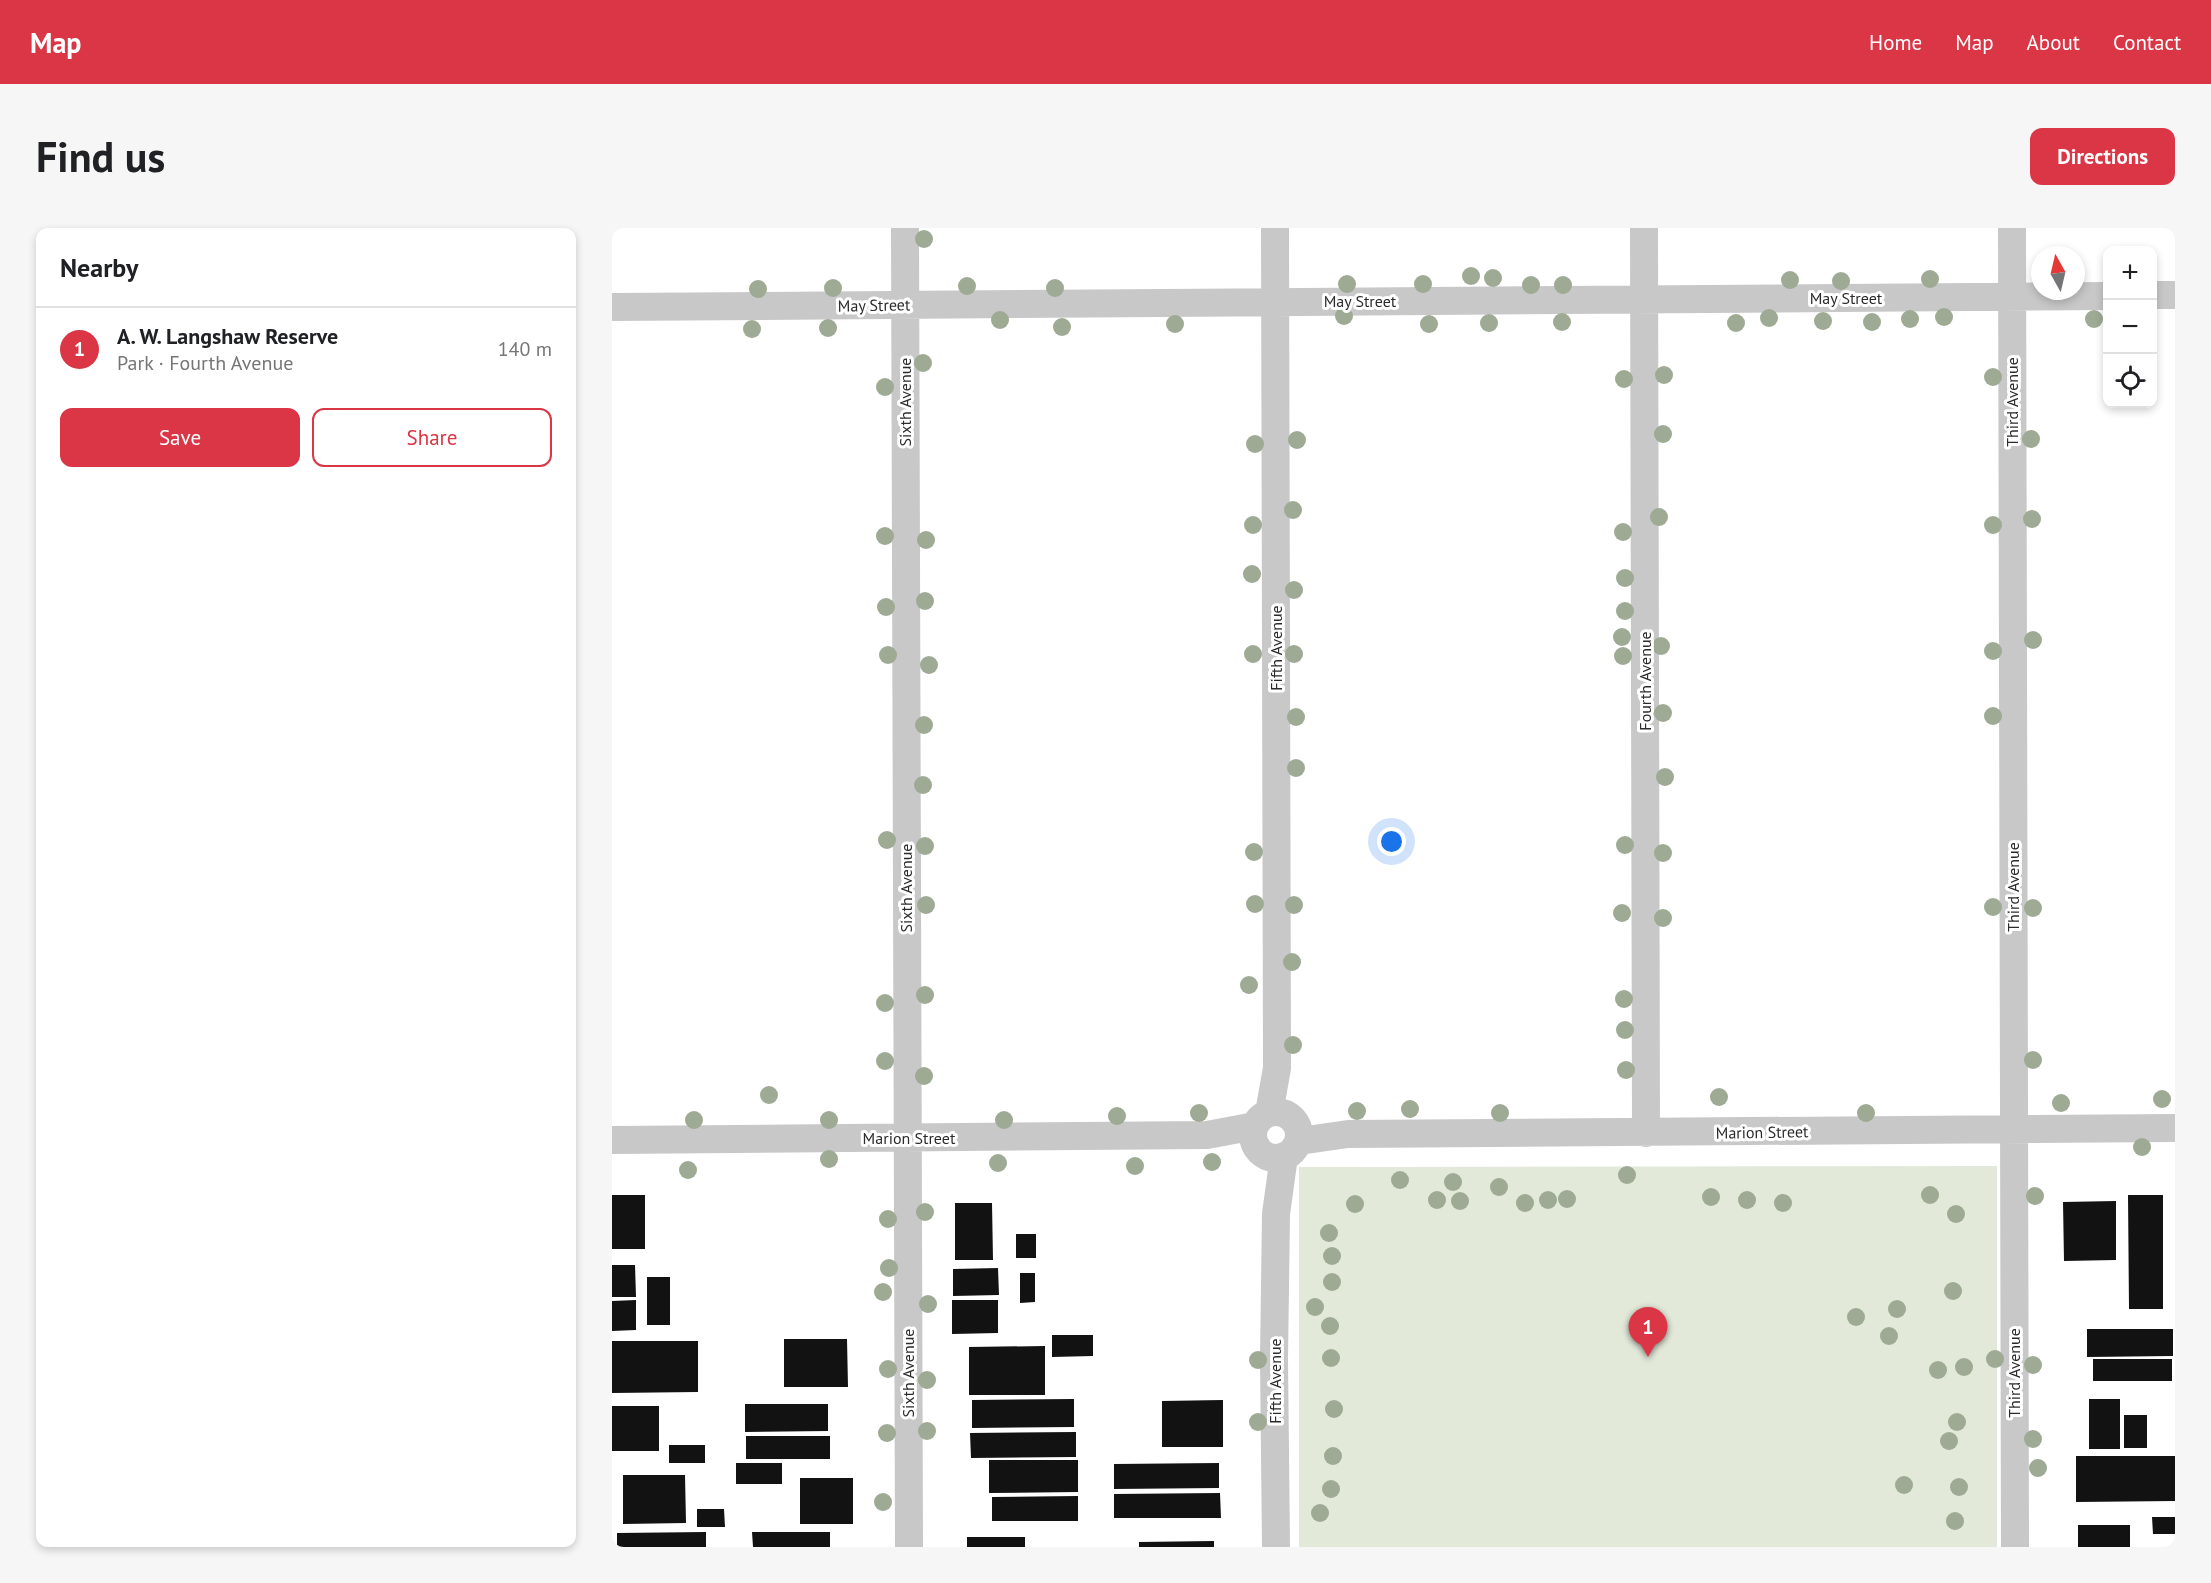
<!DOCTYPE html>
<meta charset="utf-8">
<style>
:root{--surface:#fff;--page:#f6f6f6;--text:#202124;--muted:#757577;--line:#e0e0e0;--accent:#da3646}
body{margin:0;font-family:"PT Sans",sans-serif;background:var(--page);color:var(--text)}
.controls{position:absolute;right:18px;top:18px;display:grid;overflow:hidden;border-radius:12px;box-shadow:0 3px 9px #0003}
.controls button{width:54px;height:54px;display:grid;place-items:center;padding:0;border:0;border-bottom:2px solid var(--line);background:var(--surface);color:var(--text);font:30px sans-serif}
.compass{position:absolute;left:1419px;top:18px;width:54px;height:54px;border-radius:50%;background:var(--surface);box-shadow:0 3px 9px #0003;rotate:352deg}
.you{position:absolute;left:780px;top:614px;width:21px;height:21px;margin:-15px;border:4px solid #fff;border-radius:50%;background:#1a73e8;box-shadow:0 0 0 9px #1a73e833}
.badge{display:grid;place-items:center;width:39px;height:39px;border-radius:50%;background:var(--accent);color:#fff;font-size:20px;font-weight:700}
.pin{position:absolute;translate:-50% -50px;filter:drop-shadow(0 2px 3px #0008)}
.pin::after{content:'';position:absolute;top:32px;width:21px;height:18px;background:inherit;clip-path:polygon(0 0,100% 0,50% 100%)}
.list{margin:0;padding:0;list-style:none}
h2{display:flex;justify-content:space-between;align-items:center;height:78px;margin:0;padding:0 24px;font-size:26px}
h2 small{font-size:20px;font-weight:400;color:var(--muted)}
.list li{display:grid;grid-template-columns:39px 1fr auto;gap:18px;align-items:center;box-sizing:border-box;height:84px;padding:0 24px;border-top:2px solid var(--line)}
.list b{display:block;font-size:22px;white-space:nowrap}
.list p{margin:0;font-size:20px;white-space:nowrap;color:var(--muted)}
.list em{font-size:20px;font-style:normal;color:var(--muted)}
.actions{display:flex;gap:12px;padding:18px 24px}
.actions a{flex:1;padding:14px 0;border:2px solid var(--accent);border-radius:12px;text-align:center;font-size:21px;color:var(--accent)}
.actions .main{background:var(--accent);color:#fff}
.icon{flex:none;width:33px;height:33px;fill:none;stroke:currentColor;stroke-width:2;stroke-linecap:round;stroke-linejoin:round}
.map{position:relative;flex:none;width:1563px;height:1319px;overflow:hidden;border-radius:12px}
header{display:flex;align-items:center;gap:36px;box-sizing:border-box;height:84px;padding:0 30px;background:var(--accent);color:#fff}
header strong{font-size:28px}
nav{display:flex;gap:33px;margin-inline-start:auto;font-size:21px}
.intro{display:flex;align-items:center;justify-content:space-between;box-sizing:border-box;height:144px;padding:0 36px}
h1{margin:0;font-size:42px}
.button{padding:15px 27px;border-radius:12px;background:var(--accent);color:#fff;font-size:21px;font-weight:700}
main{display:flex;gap:36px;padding:0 36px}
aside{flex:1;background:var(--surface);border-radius:12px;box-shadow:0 3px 9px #0003}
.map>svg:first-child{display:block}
.green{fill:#e2e9d9}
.building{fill:#121212}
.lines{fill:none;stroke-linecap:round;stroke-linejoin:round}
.street{stroke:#c8c8c8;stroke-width:28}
.tree{fill:#9eaa94}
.labels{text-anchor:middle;stroke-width:6;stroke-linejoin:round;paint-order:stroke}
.street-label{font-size:16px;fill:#2b2b2b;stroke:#fff}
</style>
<header>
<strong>Map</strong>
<nav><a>Home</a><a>Map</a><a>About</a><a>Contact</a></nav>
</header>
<div class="intro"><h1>Find us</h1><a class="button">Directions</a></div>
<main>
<aside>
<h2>Nearby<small></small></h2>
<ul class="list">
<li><span class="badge">1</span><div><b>A. W. Langshaw Reserve</b><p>Park · Fourth Avenue</p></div><em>140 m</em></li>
</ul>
<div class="actions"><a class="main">Save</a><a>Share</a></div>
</aside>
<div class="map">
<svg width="1563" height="1319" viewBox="0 0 1563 1319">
<rect width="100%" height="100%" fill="#fff"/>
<path class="green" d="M 1385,938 L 1385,1319 L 687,1319 L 687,939 Z"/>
<path class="building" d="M 0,967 L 33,967 L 33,1021 L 0,1021 Z
M 1516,967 L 1551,967 L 1551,1081 L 1517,1081 Z
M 1504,973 L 1504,1032 L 1452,1033 L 1451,974 Z
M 343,975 L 380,975 L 381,1032 L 343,1032 Z
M 404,1006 L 424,1006 L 424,1030 L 404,1030 Z
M 0,1037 L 23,1037 L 24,1069 L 0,1069 Z
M 386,1040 L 387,1067 L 341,1068 L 341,1041 Z
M 408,1045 L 423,1045 L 423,1074 L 408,1075 Z
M 35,1049 L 58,1049 L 58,1097 L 35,1097 Z
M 24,1072 L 24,1102 L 0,1103 L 0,1073 Z
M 340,1072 L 386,1072 L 386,1105 L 340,1106 Z
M 1475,1101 L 1561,1101 L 1561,1128 L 1475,1129 Z
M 440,1107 L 481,1107 L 481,1128 L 440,1129 Z
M 172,1111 L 235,1111 L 236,1159 L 172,1159 Z
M 0,1113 L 86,1113 L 86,1164 L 0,1165 Z
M 433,1118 L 433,1167 L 357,1167 L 357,1119 Z
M 1481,1131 L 1560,1131 L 1560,1153 L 1481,1153 Z
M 462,1171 L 462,1199 L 360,1200 L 360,1172 Z
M 1477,1171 L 1508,1171 L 1508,1221 L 1477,1221 Z
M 611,1172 L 611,1219 L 550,1219 L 550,1173 Z
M 133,1176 L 216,1176 L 216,1203 L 133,1204 Z
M 0,1178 L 47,1178 L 47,1223 L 0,1223 Z
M 1512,1187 L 1535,1187 L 1535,1220 L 1512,1220 Z
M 464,1204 L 464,1229 L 359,1230 L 358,1205 Z
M 134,1208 L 218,1208 L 218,1231 L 134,1231 Z
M 57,1217 L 93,1217 L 93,1235 L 57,1235 Z
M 1464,1228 L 1563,1228 L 1563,1273 L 1464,1274 Z
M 377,1232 L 466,1232 L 466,1264 L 377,1265 Z
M 124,1235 L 170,1235 L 170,1256 L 124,1256 Z
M 607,1235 L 607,1260 L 502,1261 L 502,1236 Z
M 11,1247 L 73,1247 L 74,1295 L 11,1296 Z
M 188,1250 L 241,1250 L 241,1296 L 188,1296 Z
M 608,1265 L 609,1290 L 502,1290 L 502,1266 Z
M 466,1268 L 466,1293 L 380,1293 L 380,1269 Z
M 85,1281 L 112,1281 L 113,1299 L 85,1299 Z
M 1540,1289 L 1563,1289 L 1563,1306 L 1541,1306 Z
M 1466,1297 L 1518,1297 L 1518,1319 L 1466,1319 Z
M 94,1304 L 94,1319 L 5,1319 L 5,1305 Z
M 140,1304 L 218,1304 L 218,1319 L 141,1319 Z
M 355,1309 L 413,1309 L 413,1319 L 355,1319 Z
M 602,1313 L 602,1319 L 527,1319 L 527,1314 Z"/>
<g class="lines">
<path class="street" d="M 293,0 L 297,1319
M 1032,0 L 1034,905
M 1400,0 L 1403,1319
M 1540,67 L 1563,67
M 0,79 L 1496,68
M641 907a23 23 0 1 1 46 0a23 23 0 1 1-46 0Z
M 657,885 L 665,840 L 663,0
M 0,912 L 595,907 L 643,898
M 687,913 L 736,906 L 1563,900
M 664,1319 L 662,1131 L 664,986 L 672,928"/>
</g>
<g class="tree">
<circle cx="312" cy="11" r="9"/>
<circle cx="859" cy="48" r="9"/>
<circle cx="881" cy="50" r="9"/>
<circle cx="1318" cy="51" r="9"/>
<circle cx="1178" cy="52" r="9"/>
<circle cx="1229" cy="53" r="9"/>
<circle cx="735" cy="56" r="9"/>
<circle cx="811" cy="56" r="9"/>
<circle cx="919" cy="57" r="9"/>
<circle cx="951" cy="57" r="9"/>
<circle cx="355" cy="58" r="9"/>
<circle cx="221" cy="60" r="9"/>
<circle cx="443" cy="60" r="9"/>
<circle cx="146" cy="61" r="9"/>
<circle cx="732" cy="88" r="9"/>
<circle cx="1332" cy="89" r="9"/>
<circle cx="1157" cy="90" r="9"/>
<circle cx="1298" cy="91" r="9"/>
<circle cx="1482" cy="91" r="9"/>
<circle cx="388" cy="92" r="9"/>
<circle cx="1211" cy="93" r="9"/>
<circle cx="950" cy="94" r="9"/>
<circle cx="1260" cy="94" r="9"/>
<circle cx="877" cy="95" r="9"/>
<circle cx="1124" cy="95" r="9"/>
<circle cx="563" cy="96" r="9"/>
<circle cx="817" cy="96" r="9"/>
<circle cx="450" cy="99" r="9"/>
<circle cx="216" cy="100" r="9"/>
<circle cx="140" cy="101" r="9"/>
<circle cx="311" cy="135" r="9"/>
<circle cx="1052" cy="147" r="9"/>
<circle cx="1381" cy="149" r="9"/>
<circle cx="1012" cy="151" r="9"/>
<circle cx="273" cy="159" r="9"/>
<circle cx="1051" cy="206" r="9"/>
<circle cx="1419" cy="211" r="9"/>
<circle cx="685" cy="212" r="9"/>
<circle cx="643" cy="216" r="9"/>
<circle cx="681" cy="282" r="9"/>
<circle cx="1047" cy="289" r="9"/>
<circle cx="1420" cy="291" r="9"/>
<circle cx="641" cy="297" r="9"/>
<circle cx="1381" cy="297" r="9"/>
<circle cx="1011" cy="304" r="9"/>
<circle cx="273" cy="308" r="9"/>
<circle cx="314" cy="312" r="9"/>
<circle cx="640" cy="346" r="9"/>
<circle cx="1013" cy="350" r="9"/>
<circle cx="682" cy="362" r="9"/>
<circle cx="313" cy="373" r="9"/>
<circle cx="274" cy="379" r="9"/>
<circle cx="1013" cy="383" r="9"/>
<circle cx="1010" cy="409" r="9"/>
<circle cx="1421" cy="412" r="9"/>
<circle cx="1049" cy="418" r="9"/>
<circle cx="1381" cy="423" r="9"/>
<circle cx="641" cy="426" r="9"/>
<circle cx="682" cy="426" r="9"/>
<circle cx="276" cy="427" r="9"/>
<circle cx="1011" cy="428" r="9"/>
<circle cx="317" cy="437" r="9"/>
<circle cx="1051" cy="485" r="9"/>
<circle cx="1381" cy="488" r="9"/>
<circle cx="684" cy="489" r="9"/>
<circle cx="312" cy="497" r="9"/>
<circle cx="684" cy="540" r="9"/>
<circle cx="1053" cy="549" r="9"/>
<circle cx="311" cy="557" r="9"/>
<circle cx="275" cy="612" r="9"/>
<circle cx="1013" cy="617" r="9"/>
<circle cx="313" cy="618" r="9"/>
<circle cx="642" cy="624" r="9"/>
<circle cx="1051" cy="625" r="9"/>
<circle cx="643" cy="676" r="9"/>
<circle cx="314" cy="677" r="9"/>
<circle cx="682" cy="677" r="9"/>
<circle cx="1381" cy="679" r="9"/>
<circle cx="1421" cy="680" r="9"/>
<circle cx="1010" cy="685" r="9"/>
<circle cx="1051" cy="690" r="9"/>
<circle cx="680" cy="734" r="9"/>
<circle cx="637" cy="757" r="9"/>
<circle cx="313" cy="767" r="9"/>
<circle cx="1012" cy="771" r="9"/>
<circle cx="273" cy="775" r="9"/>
<circle cx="1013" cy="802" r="9"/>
<circle cx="681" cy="817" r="9"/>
<circle cx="1421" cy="832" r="9"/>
<circle cx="273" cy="833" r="9"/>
<circle cx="1014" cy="842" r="9"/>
<circle cx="312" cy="848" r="9"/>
<circle cx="157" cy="867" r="9"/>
<circle cx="1107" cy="869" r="9"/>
<circle cx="1550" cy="871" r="9"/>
<circle cx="1449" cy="875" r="9"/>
<circle cx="798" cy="881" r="9"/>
<circle cx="745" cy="883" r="9"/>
<circle cx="587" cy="885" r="9"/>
<circle cx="888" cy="885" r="9"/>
<circle cx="1254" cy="885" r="9"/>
<circle cx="505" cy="888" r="9"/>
<circle cx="82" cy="892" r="9"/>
<circle cx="217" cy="892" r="9"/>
<circle cx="392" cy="892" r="9"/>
<circle cx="1530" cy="919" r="9"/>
<circle cx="217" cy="931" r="9"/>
<circle cx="600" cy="934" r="9"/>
<circle cx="386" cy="935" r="9"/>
<circle cx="523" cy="938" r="9"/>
<circle cx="76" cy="942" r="9"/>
<circle cx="1015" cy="947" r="9"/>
<circle cx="788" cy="952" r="9"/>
<circle cx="841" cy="954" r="9"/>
<circle cx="887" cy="959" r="9"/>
<circle cx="1318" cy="967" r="9"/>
<circle cx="1423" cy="968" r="9"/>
<circle cx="1099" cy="969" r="9"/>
<circle cx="955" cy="971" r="9"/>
<circle cx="825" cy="972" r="9"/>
<circle cx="936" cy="972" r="9"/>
<circle cx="1135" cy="972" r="9"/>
<circle cx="848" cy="973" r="9"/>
<circle cx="913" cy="975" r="9"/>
<circle cx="1171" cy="975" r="9"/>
<circle cx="743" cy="976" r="9"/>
<circle cx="313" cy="984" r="9"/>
<circle cx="1344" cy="986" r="9"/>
<circle cx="276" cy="991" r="9"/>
<circle cx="717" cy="1005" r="9"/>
<circle cx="720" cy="1028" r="9"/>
<circle cx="277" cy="1040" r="9"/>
<circle cx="720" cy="1054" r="9"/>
<circle cx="1341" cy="1063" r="9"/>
<circle cx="271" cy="1064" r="9"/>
<circle cx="316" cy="1076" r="9"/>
<circle cx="703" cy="1079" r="9"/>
<circle cx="1285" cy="1081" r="9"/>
<circle cx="1244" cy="1089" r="9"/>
<circle cx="718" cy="1098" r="9"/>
<circle cx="1277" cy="1108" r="9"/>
<circle cx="719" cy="1130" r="9"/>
<circle cx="1383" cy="1131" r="9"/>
<circle cx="646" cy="1132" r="9"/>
<circle cx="1421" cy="1137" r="9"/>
<circle cx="1352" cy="1139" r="9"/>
<circle cx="276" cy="1141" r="9"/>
<circle cx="1326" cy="1142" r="9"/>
<circle cx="315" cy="1152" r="9"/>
<circle cx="722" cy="1181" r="9"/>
<circle cx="646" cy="1194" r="9"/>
<circle cx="1345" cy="1194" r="9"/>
<circle cx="315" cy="1203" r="9"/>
<circle cx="275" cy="1205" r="9"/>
<circle cx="1421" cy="1211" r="9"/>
<circle cx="1337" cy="1213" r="9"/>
<circle cx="721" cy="1228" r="9"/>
<circle cx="1426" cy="1240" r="9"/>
<circle cx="1292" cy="1257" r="9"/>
<circle cx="1347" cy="1259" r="9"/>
<circle cx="719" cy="1261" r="9"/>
<circle cx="271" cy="1274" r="9"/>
<circle cx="708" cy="1285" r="9"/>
<circle cx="1343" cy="1293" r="9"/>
</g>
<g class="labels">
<g class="street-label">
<text x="1234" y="76">May Street</text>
<text x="748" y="79">May Street</text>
<text transform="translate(262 77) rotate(-1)" y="6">May Street</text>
<text transform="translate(293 174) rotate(-90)" y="6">Sixth Avenue</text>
<text transform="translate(1400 174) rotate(-90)" y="6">Third Avenue</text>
<text transform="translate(664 420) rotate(-90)" y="6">Fifth Avenue</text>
<text transform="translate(1033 453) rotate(-90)" y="6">Fourth Avenue</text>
<text transform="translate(1401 659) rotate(-90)" y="6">Third Avenue</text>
<text transform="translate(294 660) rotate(-90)" y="6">Sixth Avenue</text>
<text transform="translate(1150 904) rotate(-1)" y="6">Marion Street</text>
<text x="297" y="916">Marion Street</text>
<text transform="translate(296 1145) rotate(-90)" y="6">Sixth Avenue</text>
<text transform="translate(1402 1145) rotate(-90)" y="6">Third Avenue</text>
<text transform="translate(663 1153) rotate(-90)" y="6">Fifth Avenue</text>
</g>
</g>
</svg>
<div class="controls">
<button>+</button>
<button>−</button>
<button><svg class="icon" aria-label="locate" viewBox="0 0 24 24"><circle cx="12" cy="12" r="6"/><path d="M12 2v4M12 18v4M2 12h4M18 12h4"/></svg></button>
</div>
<svg class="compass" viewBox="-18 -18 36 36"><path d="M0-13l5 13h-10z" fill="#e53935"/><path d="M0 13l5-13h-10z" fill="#757577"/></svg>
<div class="you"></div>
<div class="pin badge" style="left:1036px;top:1129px">1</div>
</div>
</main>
